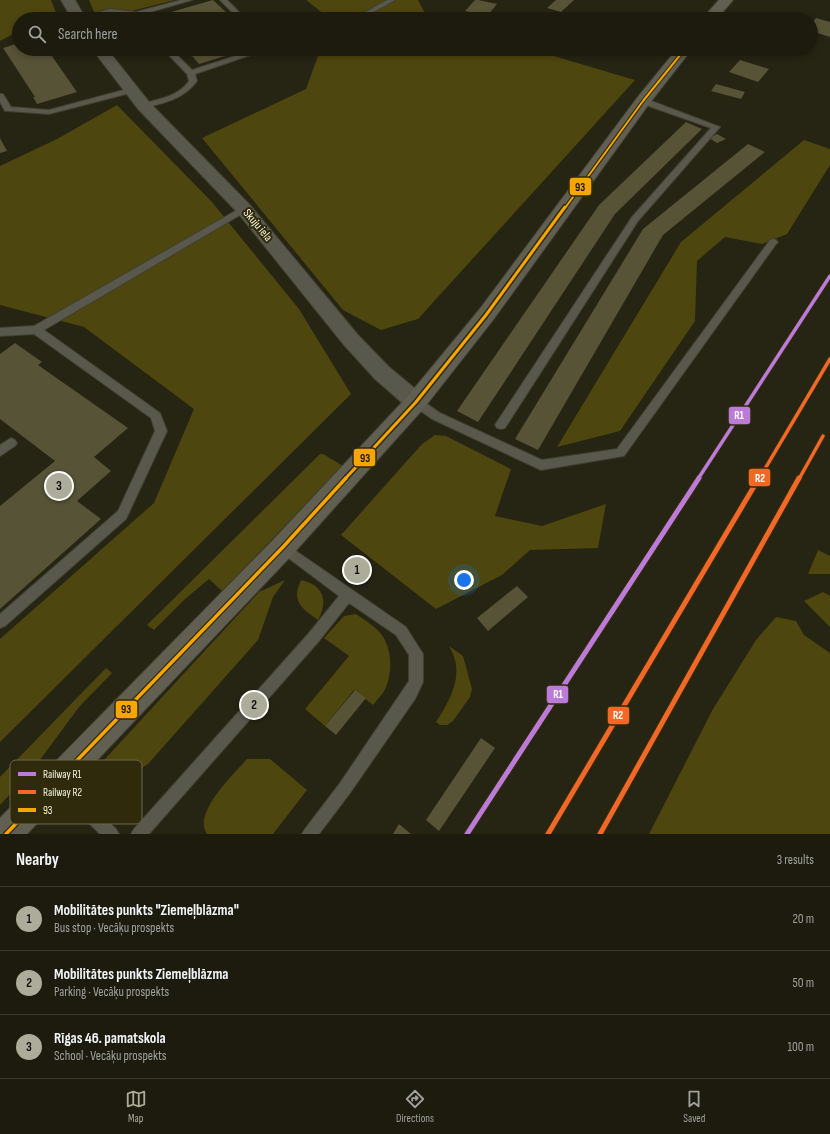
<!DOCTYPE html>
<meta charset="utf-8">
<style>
:root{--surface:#1c1b0e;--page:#29281c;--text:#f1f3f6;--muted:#a0a19e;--line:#3a392e;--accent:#adab99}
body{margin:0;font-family:"Sofia Sans Condensed",sans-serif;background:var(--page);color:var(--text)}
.you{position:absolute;left:464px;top:580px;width:14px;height:14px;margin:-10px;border:3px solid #fff;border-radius:50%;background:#1a73e8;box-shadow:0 0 0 6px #1a73e833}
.badge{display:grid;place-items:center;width:26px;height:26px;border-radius:50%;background:var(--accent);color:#111;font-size:13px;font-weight:700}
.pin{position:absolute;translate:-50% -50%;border:2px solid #fff;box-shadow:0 1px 4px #0006}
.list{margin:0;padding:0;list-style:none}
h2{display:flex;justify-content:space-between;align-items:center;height:52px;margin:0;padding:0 16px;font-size:17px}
h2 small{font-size:13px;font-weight:400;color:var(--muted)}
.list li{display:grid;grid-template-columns:26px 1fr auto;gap:12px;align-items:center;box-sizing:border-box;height:64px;padding:0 16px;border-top:1px solid var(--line)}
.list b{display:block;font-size:15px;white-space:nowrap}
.list p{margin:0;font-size:13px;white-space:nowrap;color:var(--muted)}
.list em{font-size:13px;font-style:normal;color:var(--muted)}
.icon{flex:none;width:22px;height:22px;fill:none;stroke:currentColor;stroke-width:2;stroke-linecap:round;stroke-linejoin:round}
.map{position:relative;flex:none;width:830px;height:834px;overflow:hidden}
.search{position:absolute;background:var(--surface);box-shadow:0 2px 6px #0003;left:12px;right:12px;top:12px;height:44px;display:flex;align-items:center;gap:10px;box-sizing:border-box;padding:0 14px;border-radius:22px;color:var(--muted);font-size:15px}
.sheet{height:244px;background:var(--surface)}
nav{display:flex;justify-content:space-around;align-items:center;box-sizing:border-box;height:56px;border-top:1px solid var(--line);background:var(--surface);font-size:11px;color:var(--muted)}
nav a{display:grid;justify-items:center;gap:2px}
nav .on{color:var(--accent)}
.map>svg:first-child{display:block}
.green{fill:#4d460e}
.building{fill:#565336}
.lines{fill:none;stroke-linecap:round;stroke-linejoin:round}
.service-casing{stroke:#413f32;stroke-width:2}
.minor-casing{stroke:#413f32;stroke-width:2}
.secondary-casing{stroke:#413f32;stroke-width:2}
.service{fill:#59584c;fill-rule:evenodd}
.minor{fill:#59584c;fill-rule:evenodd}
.secondary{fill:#605f51;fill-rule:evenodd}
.rail-far1{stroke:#626054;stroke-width:3;stroke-dasharray:8 3.5;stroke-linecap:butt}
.rail{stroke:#626054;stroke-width:3.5;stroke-dasharray:10 5;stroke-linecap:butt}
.bus-1-far2-casing{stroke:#2e2a0b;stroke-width:4}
.bus-1-far1-casing{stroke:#2e2a0b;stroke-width:6}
.bus-1-casing{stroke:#2e2a0b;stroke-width:6}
.bus-1-far2{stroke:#f7a600;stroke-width:2}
.bus-1-far1{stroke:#f7a600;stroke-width:3}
.bus-1{stroke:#f7a600;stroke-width:3.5}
.rail-1-far1-casing{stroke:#2e2a0b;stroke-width:6}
.rail-1-casing{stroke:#2e2a0b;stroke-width:8}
.rail-2-far1-casing{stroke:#2e2a0b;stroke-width:6}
.rail-2-casing{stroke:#2e2a0b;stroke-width:8}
.rail-1-far1{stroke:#bd7bd9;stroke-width:3.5}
.rail-1{stroke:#bd7bd9;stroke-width:5}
.rail-2-far1{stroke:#f36827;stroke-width:3.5}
.rail-2{stroke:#f36827;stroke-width:5}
.labels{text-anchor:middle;stroke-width:4;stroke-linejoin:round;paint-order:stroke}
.street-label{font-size:12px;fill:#f5f3e1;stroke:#2e2a0b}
.key{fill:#2e2a0b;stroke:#6a664b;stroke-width:1}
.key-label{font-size:11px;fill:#f5f3e1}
.line-badge{stroke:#2e2a0b;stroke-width:1.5}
.badge-label{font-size:11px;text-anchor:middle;font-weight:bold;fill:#fff}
.pale-badge-label{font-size:11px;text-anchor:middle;font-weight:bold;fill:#111}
</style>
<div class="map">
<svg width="830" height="834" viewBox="0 0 830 834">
<rect width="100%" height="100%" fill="#262413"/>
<path class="green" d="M 0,0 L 51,0 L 58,18 L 19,19 L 19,31 L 0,41 Z
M 89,0 L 175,0 L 100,19 L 97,19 Z
M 306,0 L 418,0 L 428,19 L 330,19 Z
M 323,49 L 530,49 L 635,80 L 418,319 L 381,330 L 343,310 L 202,138 L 306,89 L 318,56 Z
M 117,105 L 212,202 L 299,309 L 351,394 L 0,742 L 0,639 L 154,503 L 194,409 L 84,327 L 0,305 L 0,166 L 57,139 Z
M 804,140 L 830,149 L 830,165 L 787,234 L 762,244 L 725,237 L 697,261 L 695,321 L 620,431 L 557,447 L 681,242 Z
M 435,435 L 446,436 L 511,469 L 495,516 L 542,526 L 606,504 L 598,548 L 530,550 L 502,575 L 436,609 L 341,535 L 422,444 Z
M 320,454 L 323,454 L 343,466 L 222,591 L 209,579 L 185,599 L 154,630 L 147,625 Z
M 818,550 L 830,556 L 830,574 L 808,574 Z
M 285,580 L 273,597 L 258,640 L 148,764 L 98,796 L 82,784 L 259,592 Z
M 301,580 C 323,585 329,600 318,620 C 301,608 291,601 301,580 Z
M 823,592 L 830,596 L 830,627 L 804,601 Z
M 356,614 C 364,620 375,626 381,634 C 393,649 393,677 383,693 C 380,697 376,701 373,705 L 354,690 L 325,726 L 305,709 L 349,656 L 324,638 L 344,616 Z
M 776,617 L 796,621 L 804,635 L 830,653 L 830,834 L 649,834 L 713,709 L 756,640 Z
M 449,646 L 463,656 L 472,689 L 470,697 L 453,721 L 447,725 L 440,725 L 436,722 C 447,705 461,682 455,660 C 454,655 451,651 449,646 Z
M 106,668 L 112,673 L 79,707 L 31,772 L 0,805 L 0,777 Z
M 247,759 L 270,759 L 307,790 L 273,834 L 207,834 C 192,813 234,774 247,759 Z"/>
<path class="building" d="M 213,0 L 229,15 L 213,19 L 160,19 L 157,16 Z
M 475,0 L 478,0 L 497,4 L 487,16 L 465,11 Z
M 556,0 L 574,0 L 561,12 L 547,8 Z
M 816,18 L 830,22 L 830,37 L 811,31 L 811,25 Z
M 19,43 L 19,49 L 47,49 L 77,92 L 37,104 L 33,97 L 35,97 L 3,48 Z
M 186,49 L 248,49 L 199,64 Z
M 740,60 L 769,69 L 758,82 L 729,72 Z
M 716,84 L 745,92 L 741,99 L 711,91 Z
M 686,122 L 702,129 L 615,214 L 478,422 L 457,411 L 599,205 Z
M 717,134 L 726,139 L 717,143 L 709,138 Z
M 0,138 L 7,151 L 0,153 Z
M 748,144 L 765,152 L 663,235 L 538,450 L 515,439 L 643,229 Z
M 15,343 L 42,362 L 38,365 L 128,428 L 94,457 L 111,471 L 77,501 L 101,519 L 0,609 L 0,506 L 55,461 L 0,419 L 0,354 Z
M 517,586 L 528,597 L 488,631 L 477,618 Z
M 355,690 L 366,698 L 336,735 L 325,726 Z
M 481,738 L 495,748 L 439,831 L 426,820 Z
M 399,824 L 411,834 L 393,834 Z"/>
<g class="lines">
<g class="service-casing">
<path id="service" d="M 181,0 L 192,0 L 140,15 L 143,19 L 136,19 L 134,16 L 110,13 L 87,19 L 76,19 L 110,9 L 136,12 Z
M 220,0 L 227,0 L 246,19 L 239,19 Z
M 387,0 L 395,0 L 361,19 L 353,19 Z
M 163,49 L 171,49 L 192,70 L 257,49 L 268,49 L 195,74 L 197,81 C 184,99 164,103 144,108 L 141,108 L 141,104 C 158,99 178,97 189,81 L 187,74 Z
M 131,88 L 135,90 L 134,92 L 49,114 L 8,111 L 5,111 L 0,102 L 0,94 L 3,94 L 11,107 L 49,110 Z
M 640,99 L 646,99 L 720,127 L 638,221 L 505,428 L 501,429 L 497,428 L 495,425 L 497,422 L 632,217 L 711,128 L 640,103 Z
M 244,206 L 248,209 L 247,211 L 44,330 L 160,413 L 167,431 L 126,519 L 5,626 L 0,628 L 0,614 L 118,511 L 155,431 L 151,418 L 34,334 L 0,336 L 0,328 L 34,326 Z
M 773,239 L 776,240 L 778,242 L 776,244 L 624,456 L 541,470 L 432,419 L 412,405 L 411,402 L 412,399 L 416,398 L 420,399 L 440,413 L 542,460 L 617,449 L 770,240 Z
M 11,438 L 15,440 L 17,443 L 15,446 L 0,456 L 0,445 Z
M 283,542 L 406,627 L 423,654 L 423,682 L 415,699 L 350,793 L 319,834 L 302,834 L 305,829 L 340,783 L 409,681 L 409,655 L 396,635 L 349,603 L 319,641 L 149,834 L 131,834 L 134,829 L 309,633 L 339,596 L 279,551 L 277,547 L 279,543 Z
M 57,775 L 62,777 L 116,829 L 119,834 L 100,834 L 52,787 L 50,782 L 52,777 Z"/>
</g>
<g class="minor-casing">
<path id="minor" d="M 61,0 L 75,0 L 86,19 L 72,19 Z
M 92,49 L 107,49 L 150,103 L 250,205 L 358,335 L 389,367 L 424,396 L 427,402 L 424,408 L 416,410 L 408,408 L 375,379 L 344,345 L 238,213 L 138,109 Z"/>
</g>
<g class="secondary-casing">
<path id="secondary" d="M 719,0 L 733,0 L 717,19 L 702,19 Z
M 677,49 L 692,49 L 649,104 L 493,320 L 424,408 L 292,555 L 27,834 L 0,834 L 0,818 L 274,539 L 408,396 L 479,310 L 637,98 Z"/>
</g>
<use href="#service" class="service"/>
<use href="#minor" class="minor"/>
<use href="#secondary" class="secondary"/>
<path class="rail-far1" d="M 698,479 L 830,276"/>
<path class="rail" d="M 467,834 L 699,478"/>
<g class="bus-1-far2-casing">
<path id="bus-1-far2" d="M 565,208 L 643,101 L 685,49"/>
</g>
<g class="bus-1-far1-casing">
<path id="bus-1-far1" d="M 345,479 L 416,402 L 486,315 L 565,207"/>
</g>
<g class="bus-1-casing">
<path id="bus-1" d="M 6,834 L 283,547 L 346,478"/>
</g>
<use href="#bus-1-far2" class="bus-1-far2"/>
<use href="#bus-1-far1" class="bus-1-far1"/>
<use href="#bus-1" class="bus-1"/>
<g class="rail-1-far1-casing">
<path id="rail-1-far1" d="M 698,479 L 830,276"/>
</g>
<g class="rail-1-casing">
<path id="rail-1" d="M 467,834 L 699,478"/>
</g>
<g class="rail-2-far1-casing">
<path id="rail-2-far1" d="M 759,479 L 830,359
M 799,479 L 823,436"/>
</g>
<g class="rail-2-casing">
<path id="rail-2" d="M 548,834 L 759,478
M 600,834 L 799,478"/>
</g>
<use href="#rail-1-far1" class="rail-1-far1"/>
<use href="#rail-1" class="rail-1"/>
<use href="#rail-2-far1" class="rail-2-far1"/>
<use href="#rail-2" class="rail-2"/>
</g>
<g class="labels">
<g class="street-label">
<text transform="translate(258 225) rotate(50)" y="4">Skuju iela</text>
</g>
</g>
<rect x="10" y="760" width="132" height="64" rx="6" class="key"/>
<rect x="18" y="772" width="18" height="4" fill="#bd7bd9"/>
<rect x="18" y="790" width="18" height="4" fill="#f36827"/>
<rect x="18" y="808" width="18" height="4" fill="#f7a600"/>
<g class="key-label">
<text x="43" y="778">Railway R1</text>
<text x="43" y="796">Railway R2</text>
<text x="43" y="814">93</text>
</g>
<g class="line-badge">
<rect x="569" y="177" width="23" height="19" rx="4" fill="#f7a600"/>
<rect x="728" y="406" width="23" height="19" rx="4" fill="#bd7bd9"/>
<rect x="353" y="448" width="23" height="19" rx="4" fill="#f7a600"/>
<rect x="748" y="468" width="23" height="19" rx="4" fill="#f36827"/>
<rect x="546" y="685" width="23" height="19" rx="4" fill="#bd7bd9"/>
<rect x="115" y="700" width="23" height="19" rx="4" fill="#f7a600"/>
<rect x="607" y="706" width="23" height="19" rx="4" fill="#f36827"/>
</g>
<g class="badge-label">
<text x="739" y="419">R1</text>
<text x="760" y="482">R2</text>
<text x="558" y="698">R1</text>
<text x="618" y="719">R2</text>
</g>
<g class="pale-badge-label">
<text x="580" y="191">93</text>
<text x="365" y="462">93</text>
<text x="126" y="713">93</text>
</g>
</svg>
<div class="you"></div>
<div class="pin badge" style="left:357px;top:570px">1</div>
<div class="pin badge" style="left:254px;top:705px">2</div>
<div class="pin badge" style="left:59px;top:486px">3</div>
<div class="search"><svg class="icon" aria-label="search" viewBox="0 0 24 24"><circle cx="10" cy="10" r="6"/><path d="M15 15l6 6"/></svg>Search here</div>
</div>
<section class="sheet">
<h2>Nearby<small>3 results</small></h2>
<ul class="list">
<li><span class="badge">1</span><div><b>Mobilitātes punkts &quot;Ziemeļblāzma&quot;</b><p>Bus stop · Vecāķu prospekts</p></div><em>20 m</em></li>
<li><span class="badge">2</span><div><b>Mobilitātes punkts Ziemeļblāzma</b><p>Parking · Vecāķu prospekts</p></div><em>50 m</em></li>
<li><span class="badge">3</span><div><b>Rīgas 46. pamatskola</b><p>School · Vecāķu prospekts</p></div><em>100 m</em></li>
</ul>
</section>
<nav>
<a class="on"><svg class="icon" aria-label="map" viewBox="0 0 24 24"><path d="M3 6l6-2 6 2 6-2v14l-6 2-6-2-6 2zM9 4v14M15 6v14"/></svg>Map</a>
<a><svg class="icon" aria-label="directions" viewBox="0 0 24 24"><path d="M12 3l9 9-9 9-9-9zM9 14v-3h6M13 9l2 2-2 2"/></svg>Directions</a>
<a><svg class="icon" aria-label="saved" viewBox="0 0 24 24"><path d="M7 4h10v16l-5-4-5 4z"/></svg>Saved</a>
</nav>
